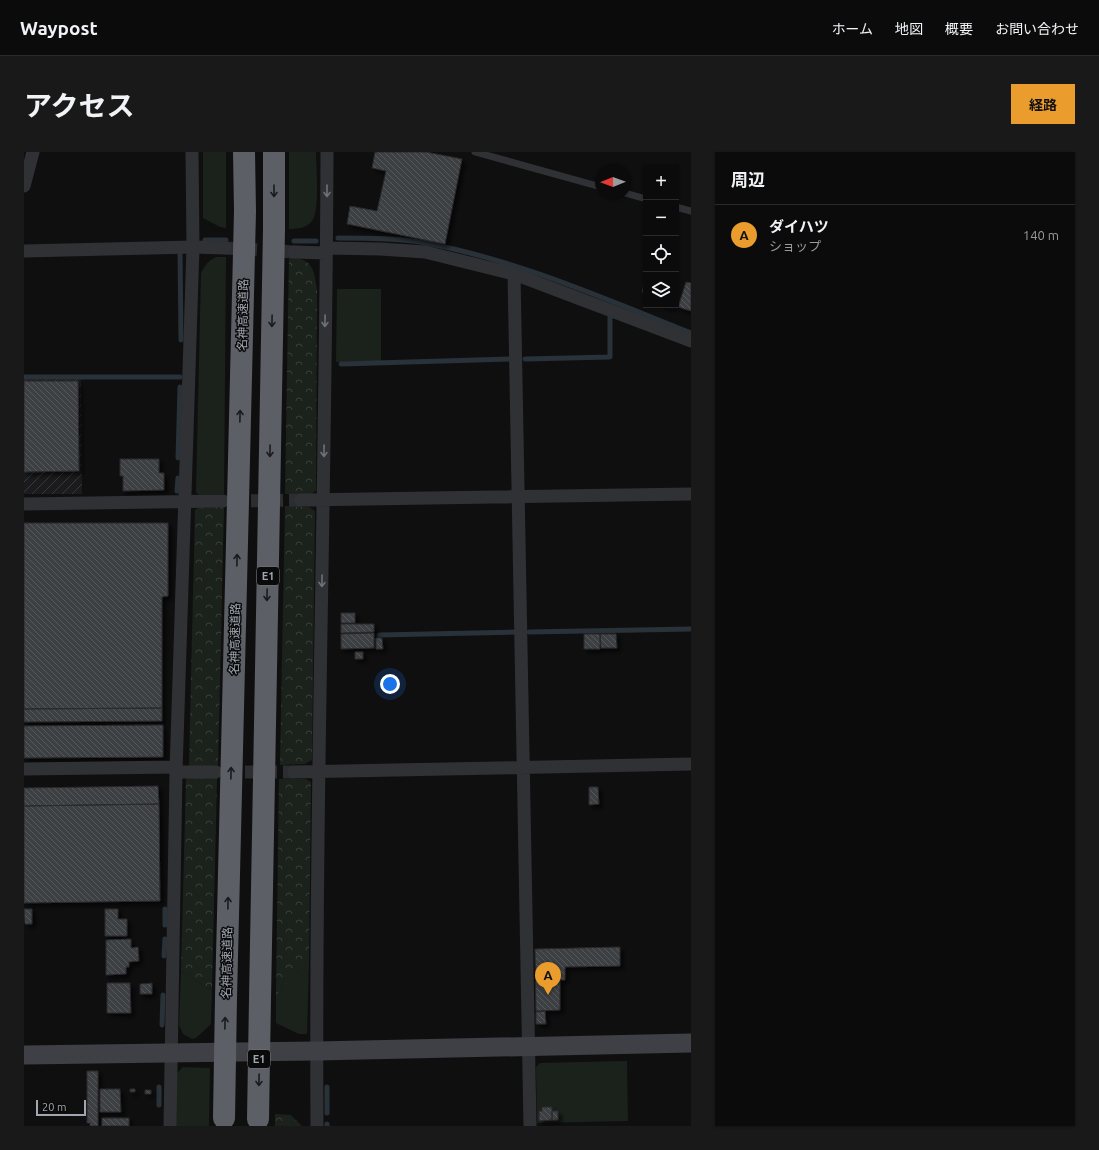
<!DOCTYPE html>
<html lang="ja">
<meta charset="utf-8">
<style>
:root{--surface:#0b0b0c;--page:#19191a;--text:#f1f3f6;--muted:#9a9b9d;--line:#2b2b2d;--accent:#ea9c2c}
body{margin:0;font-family:Ubuntu,"Noto Sans JP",sans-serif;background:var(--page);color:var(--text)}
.controls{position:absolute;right:12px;top:12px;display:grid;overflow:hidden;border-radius:0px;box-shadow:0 1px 3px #0004}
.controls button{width:36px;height:36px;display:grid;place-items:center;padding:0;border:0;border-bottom:1px solid var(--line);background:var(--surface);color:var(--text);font:20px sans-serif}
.compass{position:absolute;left:571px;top:12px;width:36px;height:36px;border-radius:50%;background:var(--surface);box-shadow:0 1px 3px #0004;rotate:269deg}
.scale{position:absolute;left:12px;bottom:10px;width:50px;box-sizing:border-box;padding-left:4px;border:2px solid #a0a7b1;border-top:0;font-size:11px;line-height:14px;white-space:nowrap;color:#a0a7b1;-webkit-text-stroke:3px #0a0a0b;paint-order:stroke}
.you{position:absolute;left:366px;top:532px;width:14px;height:14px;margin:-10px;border:3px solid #fff;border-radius:50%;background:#1a73e8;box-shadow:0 0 0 6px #1a73e833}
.badge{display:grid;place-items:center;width:26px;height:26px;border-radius:50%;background:var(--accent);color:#111;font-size:13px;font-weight:700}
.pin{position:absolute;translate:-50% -33px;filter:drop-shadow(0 1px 2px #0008)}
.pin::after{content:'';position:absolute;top:21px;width:14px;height:12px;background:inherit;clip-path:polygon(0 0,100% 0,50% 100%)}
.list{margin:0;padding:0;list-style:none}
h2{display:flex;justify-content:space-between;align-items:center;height:52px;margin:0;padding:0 16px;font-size:17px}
h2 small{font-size:13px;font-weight:400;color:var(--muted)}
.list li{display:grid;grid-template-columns:26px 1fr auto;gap:12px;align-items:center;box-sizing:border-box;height:60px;padding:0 16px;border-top:1px solid var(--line)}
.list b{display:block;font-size:15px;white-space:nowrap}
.list p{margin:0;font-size:13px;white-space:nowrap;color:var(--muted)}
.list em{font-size:13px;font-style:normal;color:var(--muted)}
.icon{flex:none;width:22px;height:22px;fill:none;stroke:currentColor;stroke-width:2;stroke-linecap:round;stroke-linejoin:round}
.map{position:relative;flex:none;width:667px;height:974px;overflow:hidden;border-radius:0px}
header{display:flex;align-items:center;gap:24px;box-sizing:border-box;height:56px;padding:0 20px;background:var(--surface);border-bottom:1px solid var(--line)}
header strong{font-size:19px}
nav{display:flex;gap:22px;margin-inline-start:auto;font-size:14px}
.intro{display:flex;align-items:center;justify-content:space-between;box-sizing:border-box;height:96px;padding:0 24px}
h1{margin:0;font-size:28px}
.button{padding:10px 18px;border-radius:0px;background:var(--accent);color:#111;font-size:14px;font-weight:700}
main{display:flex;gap:24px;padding:0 24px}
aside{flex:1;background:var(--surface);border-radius:0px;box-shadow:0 1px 3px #0004}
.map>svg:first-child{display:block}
.industrial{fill:url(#industrial-furrows)}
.grass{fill:#1b221c}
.forest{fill:url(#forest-crowns)}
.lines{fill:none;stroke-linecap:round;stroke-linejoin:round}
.stream{stroke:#293238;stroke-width:5}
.building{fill:url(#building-back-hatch);stroke:#29292c;filter:url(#shadow)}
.street-tunnel{stroke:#2c2d30;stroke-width:13;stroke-dasharray:13 6;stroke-linecap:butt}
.lane{stroke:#303135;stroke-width:7}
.street{stroke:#303135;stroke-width:13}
.secondary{stroke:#3e4045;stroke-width:19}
.highway{stroke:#5c5f66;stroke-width:22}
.highway-bridge{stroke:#5c5f66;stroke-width:22}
.oneway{stroke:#1a1b1d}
.oneway2{stroke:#6e7279}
.labels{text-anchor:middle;stroke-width:3;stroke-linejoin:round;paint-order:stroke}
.shield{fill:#0a0a0b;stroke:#73787f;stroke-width:1}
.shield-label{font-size:11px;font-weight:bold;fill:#a0a7b1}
.street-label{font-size:12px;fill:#a0a7b1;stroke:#0a0a0b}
</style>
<header>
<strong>Waypost</strong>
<nav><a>ホーム</a><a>地図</a><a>概要</a><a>お問い合わせ</a></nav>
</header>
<div class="intro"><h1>アクセス</h1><a class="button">経路</a></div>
<main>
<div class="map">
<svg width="667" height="974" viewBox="0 0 667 974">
<defs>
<pattern id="industrial-furrows" width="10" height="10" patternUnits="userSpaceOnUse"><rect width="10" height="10" fill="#1b1b1d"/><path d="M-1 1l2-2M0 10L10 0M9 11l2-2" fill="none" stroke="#39393b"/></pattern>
<pattern id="forest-crowns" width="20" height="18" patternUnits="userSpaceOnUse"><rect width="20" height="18" fill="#1b221c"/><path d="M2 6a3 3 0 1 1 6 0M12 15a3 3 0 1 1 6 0" fill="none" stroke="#393f3b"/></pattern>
<pattern id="building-back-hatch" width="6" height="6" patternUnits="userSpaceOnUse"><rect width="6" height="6" fill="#3e3f43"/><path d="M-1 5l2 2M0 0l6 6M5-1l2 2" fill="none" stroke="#57585c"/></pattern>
<filter id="shadow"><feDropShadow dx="3.5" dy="3.5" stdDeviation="2" flood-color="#0009"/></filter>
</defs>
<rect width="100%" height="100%" fill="#0f0f10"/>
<path class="industrial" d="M 0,227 L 57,227 L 58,342 L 0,342 Z"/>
<path class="grass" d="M 179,0 L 202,0 L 202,76 L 196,75 L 179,66 Z
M 265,0 L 292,0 C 292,15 296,59 288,69 C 283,76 273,77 265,77 Z
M 192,105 L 202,105 L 200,342 L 175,343 L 172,340 L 177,121 C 181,113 184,109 192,105 Z
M 313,137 L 357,137 L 357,209 L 312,210 Z
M 285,809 L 283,882 L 275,882 L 252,871 L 252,843 Z
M 157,819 L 188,839 L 187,872 L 172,886 L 168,887 L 159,882 L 155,873 Z
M 603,909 L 604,969 L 513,971 L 512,915 L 516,911 Z
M 159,915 L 186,916 L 185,974 L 152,974 L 153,921 Z"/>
<path class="forest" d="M 265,105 C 289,107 290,117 293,138 L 292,338 L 288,342 L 261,342 Z
M 261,354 L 285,355 L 291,359 L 288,608 L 281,612 L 256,613 Z
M 200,355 L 194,615 L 165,615 L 171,358 L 174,356 Z
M 164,624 L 193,625 L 188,839 L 157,819 L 162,627 Z
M 255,627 L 282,627 L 287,630 L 285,809 L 252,843 Z
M 251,962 L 267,963 L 278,974 L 251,974 Z"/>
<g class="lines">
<path class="stream" d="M 314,86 C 342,86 369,86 396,90 C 491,107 579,146 667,181
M 181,88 L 202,88
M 270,89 L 292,89
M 156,99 L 157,188
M 501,207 L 586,205 L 586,162
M 317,212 L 488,207
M 0,225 L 156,225
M 154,306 L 156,235
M 153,339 L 154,326
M 505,480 L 667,477
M 355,483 L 492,480
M 141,773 L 141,757
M 140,804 L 141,787
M 138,873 L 139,843
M 135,953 L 135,935
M 303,961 L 303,935
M 303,972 L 303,974"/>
</g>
<path class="building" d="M 351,0 L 402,0 L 438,7 L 421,92 L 323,72 L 326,54 L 353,59 L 362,19 L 348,16 Z
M 622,123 L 622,141 L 618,140 Z
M 662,130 L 667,131 L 667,159 L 654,155 Z
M 636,153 L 650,153 L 649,156 Z
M 0,229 L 54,229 L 55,319 L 0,320 Z
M 96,307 L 135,307 L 135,321 L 140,321 L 140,338 L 99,339 L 99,324 L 96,324 Z
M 0,371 L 144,371 L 144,444 L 138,445 L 138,556 L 0,557 Z
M 317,461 L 331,461 L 331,471 L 317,471 Z
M 317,472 L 350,472 L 350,480 L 317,481 Z
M 350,481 L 350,496 L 317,497 L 317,482 Z
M 560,482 L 576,482 L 576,497 L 560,497 Z
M 576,482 L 592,482 L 593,496 L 577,496 Z
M 352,486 L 358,486 L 359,497 L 352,497 Z
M 331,500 L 339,500 L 339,507 L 331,507 Z
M 138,556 L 138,569 L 0,570 L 0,557 Z
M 139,573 L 139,605 L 0,606 L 0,574 Z
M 134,634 L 135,652 L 0,654 L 0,636 Z
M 565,635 L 574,635 L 575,652 L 565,653 Z
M 135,652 L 136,749 L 0,751 L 0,654 Z
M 0,757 L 8,757 L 8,772 L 1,772 Z
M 81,757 L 94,757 L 94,767 L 103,767 L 103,784 L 81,784 Z
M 107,787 L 107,796 L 114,795 L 115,809 L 105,810 L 105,815 L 102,815 L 102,822 L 82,823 L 82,788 Z
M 596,795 L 596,814 L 541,815 L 541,828 L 536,828 L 536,858 L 512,859 L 511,797 Z
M 83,831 L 106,831 L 107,861 L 83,861 Z
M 128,831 L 128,842 L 116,842 L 116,832 Z
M 521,859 L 522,872 L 512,872 L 512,860 Z
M 63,919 L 74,919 L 74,974 L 66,974 L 66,971 L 63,971 Z
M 76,937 L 96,937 L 97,960 L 76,960 Z
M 106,937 L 111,937 L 111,940 L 106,940 Z
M 121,938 L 127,938 L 127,942 L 121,942 Z
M 518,955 L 528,955 L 528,968 L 515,969 L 515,959 L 518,959 Z
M 528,959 L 534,959 L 534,968 L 528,968 Z
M 78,966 L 105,966 L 105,974 L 78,974 Z"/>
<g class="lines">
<path class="street-tunnel" d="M 201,96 L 270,100
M 208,349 L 277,348
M 202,620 L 270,620"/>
<path class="lane" d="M 451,0 L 577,35
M 601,41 L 622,47
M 652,55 L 667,59"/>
<path class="street" d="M 0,34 L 9,0
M 303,96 L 356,97 L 401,100 L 490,122 L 667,189
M 0,99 L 169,95 L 201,96
M 270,100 L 302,101
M 490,122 L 506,974
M 277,348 L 667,342
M 0,352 L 199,349
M 0,617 L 152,615
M 152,620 L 192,620
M 270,620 L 667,612
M 146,974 L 152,620 L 169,95 L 168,0
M 293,974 C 291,649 302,325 303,0"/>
<path class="secondary" d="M 0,903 L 293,899 L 667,891"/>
<path class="highway" d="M 202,846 L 221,59 L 220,0
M 236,847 L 250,77 L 250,0"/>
<path class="highway-bridge" d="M 200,966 L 202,846
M 234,967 L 236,847"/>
</g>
<defs><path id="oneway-shaft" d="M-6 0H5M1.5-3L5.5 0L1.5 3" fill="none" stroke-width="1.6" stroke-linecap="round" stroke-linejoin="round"/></defs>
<g class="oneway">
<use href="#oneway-shaft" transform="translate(250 39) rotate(90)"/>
<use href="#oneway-shaft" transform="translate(248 169) rotate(91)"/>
<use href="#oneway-shaft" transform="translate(216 264) rotate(-89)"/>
<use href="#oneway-shaft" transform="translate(246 299) rotate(91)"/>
<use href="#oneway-shaft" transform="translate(213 408) rotate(-89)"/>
<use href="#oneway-shaft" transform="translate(243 443) rotate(91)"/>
<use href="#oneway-shaft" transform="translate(207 621) rotate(-89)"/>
<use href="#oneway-shaft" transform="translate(204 751) rotate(-89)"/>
<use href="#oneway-shaft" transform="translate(201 871) rotate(-89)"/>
<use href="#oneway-shaft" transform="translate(235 928) rotate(91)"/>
</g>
<g class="oneway2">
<use href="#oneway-shaft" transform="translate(303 39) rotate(90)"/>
<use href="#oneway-shaft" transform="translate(301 169) rotate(91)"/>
<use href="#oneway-shaft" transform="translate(300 299) rotate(91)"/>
<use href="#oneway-shaft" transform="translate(298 429) rotate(91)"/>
</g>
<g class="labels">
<g class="shield">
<rect x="233" y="415" width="22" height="18" rx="3"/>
<rect x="224" y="898" width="22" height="18" rx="3"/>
</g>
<g class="shield-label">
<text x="244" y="428">E1</text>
<text x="235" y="911">E1</text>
</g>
<g class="street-label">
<text transform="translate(219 163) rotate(-89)" y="4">名神高速道路</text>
<text transform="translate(211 487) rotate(-89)" y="4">名神高速道路</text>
<text transform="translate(203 811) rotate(-89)" y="4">名神高速道路</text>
</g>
</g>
</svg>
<div class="controls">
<button>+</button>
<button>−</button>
<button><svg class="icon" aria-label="locate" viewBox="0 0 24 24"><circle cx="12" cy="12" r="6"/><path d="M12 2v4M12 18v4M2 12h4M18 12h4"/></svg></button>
<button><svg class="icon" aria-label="layers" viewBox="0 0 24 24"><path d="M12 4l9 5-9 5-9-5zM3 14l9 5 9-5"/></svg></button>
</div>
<svg class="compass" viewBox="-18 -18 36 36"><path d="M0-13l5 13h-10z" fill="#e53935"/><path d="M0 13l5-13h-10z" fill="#9a9b9d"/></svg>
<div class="scale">20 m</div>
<div class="you"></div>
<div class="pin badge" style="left:524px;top:843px">A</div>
</div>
<aside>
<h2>周辺<small></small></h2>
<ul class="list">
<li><span class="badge">A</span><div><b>ダイハツ</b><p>ショップ</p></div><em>140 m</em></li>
</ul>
</aside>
</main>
